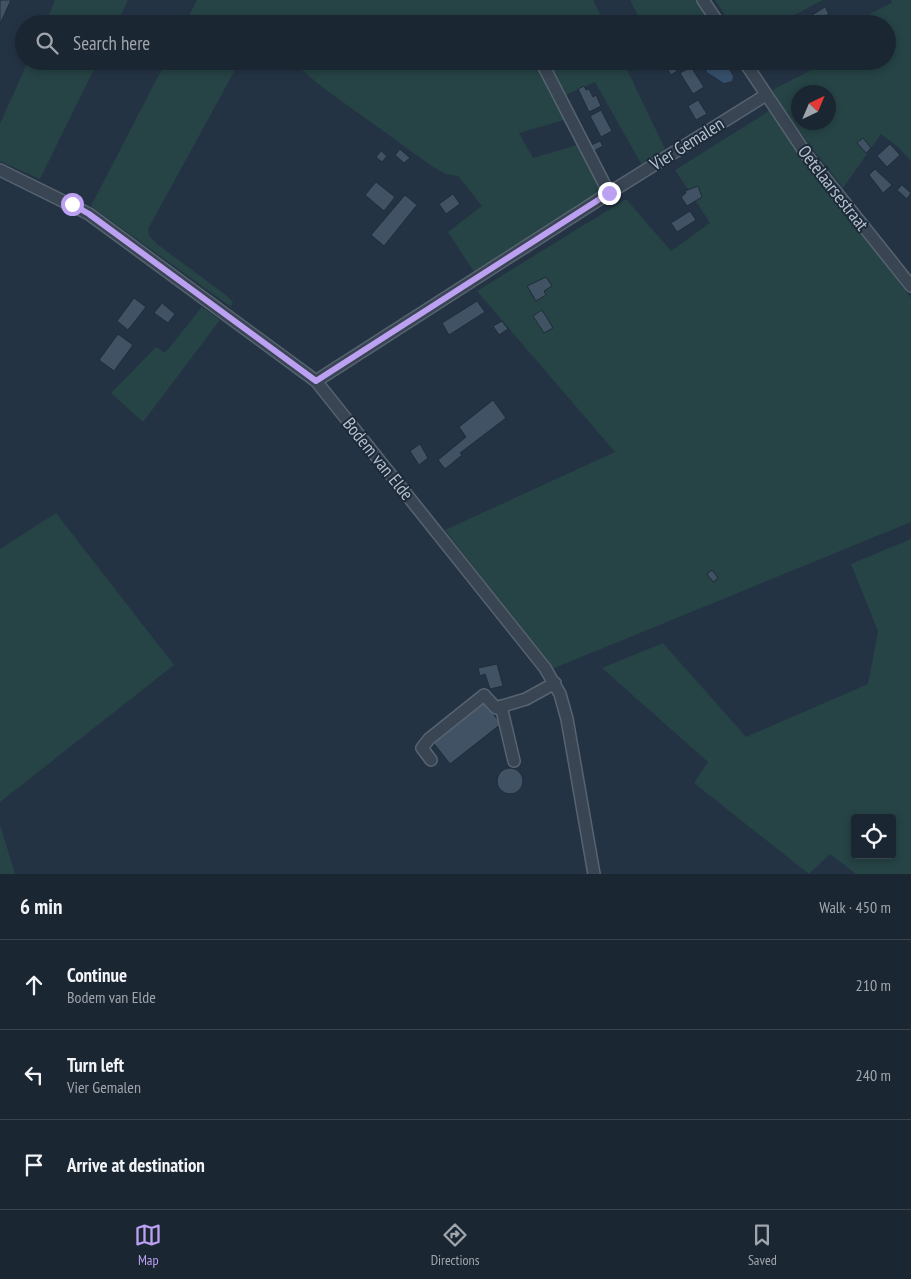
<!DOCTYPE html>
<meta charset="utf-8">
<style>
:root{--surface:#1b2633;--page:#242e3b;--text:#f1f3f6;--muted:#a0a5ac;--line:#39434e;--accent:#bca0f2}
body{margin:0;font-family:"PT Sans Narrow",sans-serif;background:var(--page);color:var(--text)}
.controls{position:absolute;right:15px;bottom:15px;display:grid;overflow:hidden;border-radius:5px;box-shadow:0 2px 8px #0003}
.controls button{width:45px;height:45px;display:grid;place-items:center;padding:0;border:0;border-bottom:1px solid var(--line);background:var(--surface);color:var(--text);font:25px sans-serif}
.compass{position:absolute;left:791px;top:85px;width:45px;height:45px;border-radius:50%;background:var(--surface);box-shadow:0 2px 8px #0003;rotate:44deg}
.stop{position:absolute;width:15px;height:15px;margin:-11px;border:4px solid #bca0f2;border-radius:50%;background:#fff}
.stop.end{background:#bca0f2;border-color:#fff;box-shadow:0 1px 5px #0008}
.list{margin:0;padding:0;list-style:none}
h2{display:flex;justify-content:space-between;align-items:center;height:65px;margin:0;padding:0 20px;font-size:21px}
h2 small{font-size:16px;font-weight:400;color:var(--muted)}
.list li{display:grid;grid-template-columns:32px 1fr auto;gap:15px;align-items:center;box-sizing:border-box;height:90px;padding:0 20px;border-top:1px solid var(--line)}
.list b{display:block;font-size:19px;white-space:nowrap}
.list p{margin:0;font-size:16px;white-space:nowrap;color:var(--muted)}
.list em{font-size:16px;font-style:normal;color:var(--muted)}
.icon{flex:none;width:28px;height:28px;fill:none;stroke:currentColor;stroke-width:2;stroke-linecap:round;stroke-linejoin:round}
.map{position:relative;flex:none;width:911px;height:874px;overflow:hidden}
.search{position:absolute;background:var(--surface);box-shadow:0 2px 8px #0003;left:15px;right:15px;top:15px;height:55px;display:flex;align-items:center;gap:12px;box-sizing:border-box;padding:0 18px;border-radius:28px;color:var(--muted);font-size:19px}
.sheet{height:335px;background:var(--surface)}
nav{display:flex;justify-content:space-around;align-items:center;box-sizing:border-box;height:70px;border-top:1px solid var(--line);background:var(--surface);font-size:14px;color:var(--muted)}
nav a{display:grid;justify-items:center;gap:2px}
nav .on{color:var(--accent)}
.map>svg:first-child{display:block}
.green{fill:#264345;fill-rule:evenodd}
.water{fill:#36506c}
.building{fill:#405263;stroke:#1f2c3a}
.lines{fill:none;stroke-linecap:round;stroke-linejoin:round}
.minor-casing{stroke:#576370;stroke-width:14}
.minor{stroke:#394553;stroke-width:11}
.route{stroke:#bca0f2;stroke-width:6}
.labels{text-anchor:middle;stroke-width:4;stroke-linejoin:round;paint-order:stroke}
.street-label{font-size:18px;fill:#b6c0cd;stroke:#1d2a39}
</style>
<div class="map">
<svg width="911" height="874" viewBox="0 0 911 874">
<rect width="100%" height="100%" fill="#243344"/>
<path class="green" d="M 55,0 L 128,0 L 117,24 L 45,24 Z
M 197,0 L 593,0 L 605,24 L 185,24 Z
M 630,0 L 697,0 L 713,24 L 642,24 Z
M 715,0 L 823,0 L 777,24 L 731,24 Z
M 891,0 L 911,0 L 911,161 L 897,146 L 881,134 L 843,188 L 788,116 L 772,90 L 829,61 L 887,61 L 887,24 L 849,24 L 892,3 ZM 798,92 L 828,92 L 828,122 L 798,122 Z
M 28,61 L 98,61 L 40,179 L 0,161 L 0,124 Z
M 166,61 L 240,61 L 148,229 L 149,236 L 157,244 L 227,296 L 233,302 L 231,307 L 91,206 Z
M 291,61 L 538,61 L 567,119 L 519,133 L 533,158 L 580,144 L 604,190 L 474,272 L 448,232 L 482,206 L 458,176 L 446,174 L 433,167 L 322,87 Z
M 548,61 L 623,61 L 667,153 L 643,167 L 595,82 L 566,95 Z
M 769,111 L 911,298 L 911,522 L 552,669 L 445,530 L 615,452 L 477,291 L 626,199 L 671,251 L 710,223 L 675,170 Z
M 202,307 L 220,320 L 143,422 L 111,393 L 156,347 L 165,353 Z
M 56,513 L 174,665 L 0,802 L 0,549 Z
M 911,539 L 911,874 L 856,874 L 830,854 L 809,874 L 694,783 L 708,762 L 602,668 L 663,643 L 746,737 L 868,684 L 878,631 L 851,564 ZM 855,818 L 892,818 L 892,855 L 855,855 Z
M 0,825 L 13,867 L 15,874 L 0,874 Z"/>
<path class="water" d="M 714,61 L 725,63 L 733,76 L 732,81 L 724,83 L 707,72 L 707,66 Z"/>
<path class="building" d="M 0,0 L 11,0 L 0,24 Z
M 825,7 L 829,14 L 816,21 L 812,15 Z
M 674,66 L 677,71 L 671,75 L 668,70 Z
M 691,67 L 704,87 L 693,94 L 680,73 Z
M 584,86 L 586,90 L 589,89 L 593,97 L 596,95 L 601,106 L 589,112 L 578,89 Z
M 698,100 L 707,114 L 696,120 L 688,106 Z
M 601,110 L 612,131 L 601,137 L 590,116 Z
M 863,138 L 871,148 L 866,153 L 857,143 Z
M 600,141 L 603,146 L 592,152 L 589,146 Z
M 890,144 L 900,155 L 887,167 L 877,156 Z
M 400,149 L 410,158 L 404,163 L 395,155 Z
M 381,151 L 387,156 L 382,162 L 376,157 Z
M 875,169 L 892,185 L 883,193 L 869,175 Z
M 376,182 L 395,197 L 384,211 L 365,195 Z
M 902,185 L 911,193 L 907,199 L 897,190 Z
M 698,186 L 702,197 L 687,206 L 681,197 L 686,193 L 685,191 Z
M 453,194 L 460,204 L 446,214 L 439,204 Z
M 405,195 L 417,205 L 384,246 L 371,235 Z
M 690,211 L 696,220 L 677,232 L 671,223 Z
M 546,277 L 552,286 L 544,291 L 546,295 L 536,301 L 527,286 Z
M 134,298 L 146,307 L 128,330 L 117,321 Z
M 477,301 L 485,312 L 449,335 L 442,323 Z
M 162,303 L 175,314 L 168,323 L 154,313 Z
M 542,310 L 553,328 L 544,333 L 533,316 Z
M 502,321 L 508,329 L 499,335 L 493,326 Z
M 118,334 L 133,345 L 114,371 L 99,360 Z
M 493,400 L 506,418 L 460,453 L 462,455 L 445,469 L 438,460 L 466,437 L 459,427 Z
M 420,444 L 428,458 L 419,465 L 410,451 Z
M 712,570 L 718,578 L 713,582 L 707,574 Z
M 497,664 L 503,686 L 490,689 L 485,674 L 480,676 L 478,668 Z
M 483,701 L 501,724 L 450,764 L 432,741 Z
M497 781a13 13 0 1 1 26 0a13 13 0 1 1-26 0Z"/>
<g class="lines">
<g class="minor-casing">
<path id="minor" d="M 703,0 L 719,24
M 541,61 L 609,193
M 744,61 L 806,154 L 911,286
M 0,170 L 89,214 L 316,381 L 545,668 L 560,694 L 567,719 L 594,874
M 316,381 L 609,193 L 766,95
M 501,706 L 514,761
M 431,760 L 422,748 L 429,739 L 484,695 L 496,708 L 526,699 L 555,683"/>
</g>
<use href="#minor" class="minor"/>
</g>
<g class="lines">
<path class="route" d="M 72,204 L 89,214 L 316,381 L 609,193"/>
</g>
<g class="labels">
<g class="street-label">
<text transform="translate(687 144) rotate(-32)" y="6">Vier Gemalen</text>
<text transform="translate(833 188) rotate(52)" y="6">Oetelaarsestraat</text>
<text transform="translate(378 459) rotate(51)" y="6">Bodem van Elde</text>
</g>
</g>
</svg>
<div class="controls">
<button><svg class="icon" aria-label="locate" viewBox="0 0 24 24"><circle cx="12" cy="12" r="6"/><path d="M12 2v4M12 18v4M2 12h4M18 12h4"/></svg></button>
</div>
<svg class="compass" viewBox="-18 -18 36 36"><path d="M0-13l5 13h-10z" fill="#e53935"/><path d="M0 13l5-13h-10z" fill="#a0a5ac"/></svg>
<div class="stop" style="left:72px;top:204px"></div>
<div class="stop end" style="left:609px;top:193px"></div>
<div class="search"><svg class="icon" aria-label="search" viewBox="0 0 24 24"><circle cx="10" cy="10" r="6"/><path d="M15 15l6 6"/></svg>Search here</div>
</div>
<section class="sheet">
<h2>6 min<small>Walk · 450 m</small></h2>
<ul class="list">
<li><svg class="icon" aria-label="ahead" viewBox="0 0 24 24"><path d="M12 20V5M6 11l6-6 6 6"/></svg><div><b>Continue</b><p>Bodem van Elde</p></div><em>210 m</em></li>
<li><svg class="icon" aria-label="left" viewBox="0 0 24 24"><path d="M17 20v-9H6M10 6l-5 5 5 5"/></svg><div><b>Turn left</b><p>Vier Gemalen</p></div><em>240 m</em></li>
<li><svg class="icon" aria-label="arrive" viewBox="0 0 24 24"><path d="M6 21V4h12l-3 4 3 4H6"/></svg><div><b>Arrive at destination</b></div></li>
</ul>
</section>
<nav>
<a class="on"><svg class="icon" aria-label="map" viewBox="0 0 24 24"><path d="M3 6l6-2 6 2 6-2v14l-6 2-6-2-6 2zM9 4v14M15 6v14"/></svg>Map</a>
<a><svg class="icon" aria-label="directions" viewBox="0 0 24 24"><path d="M12 3l9 9-9 9-9-9zM9 14v-3h6M13 9l2 2-2 2"/></svg>Directions</a>
<a><svg class="icon" aria-label="saved" viewBox="0 0 24 24"><path d="M7 4h10v16l-5-4-5 4z"/></svg>Saved</a>
</nav>
